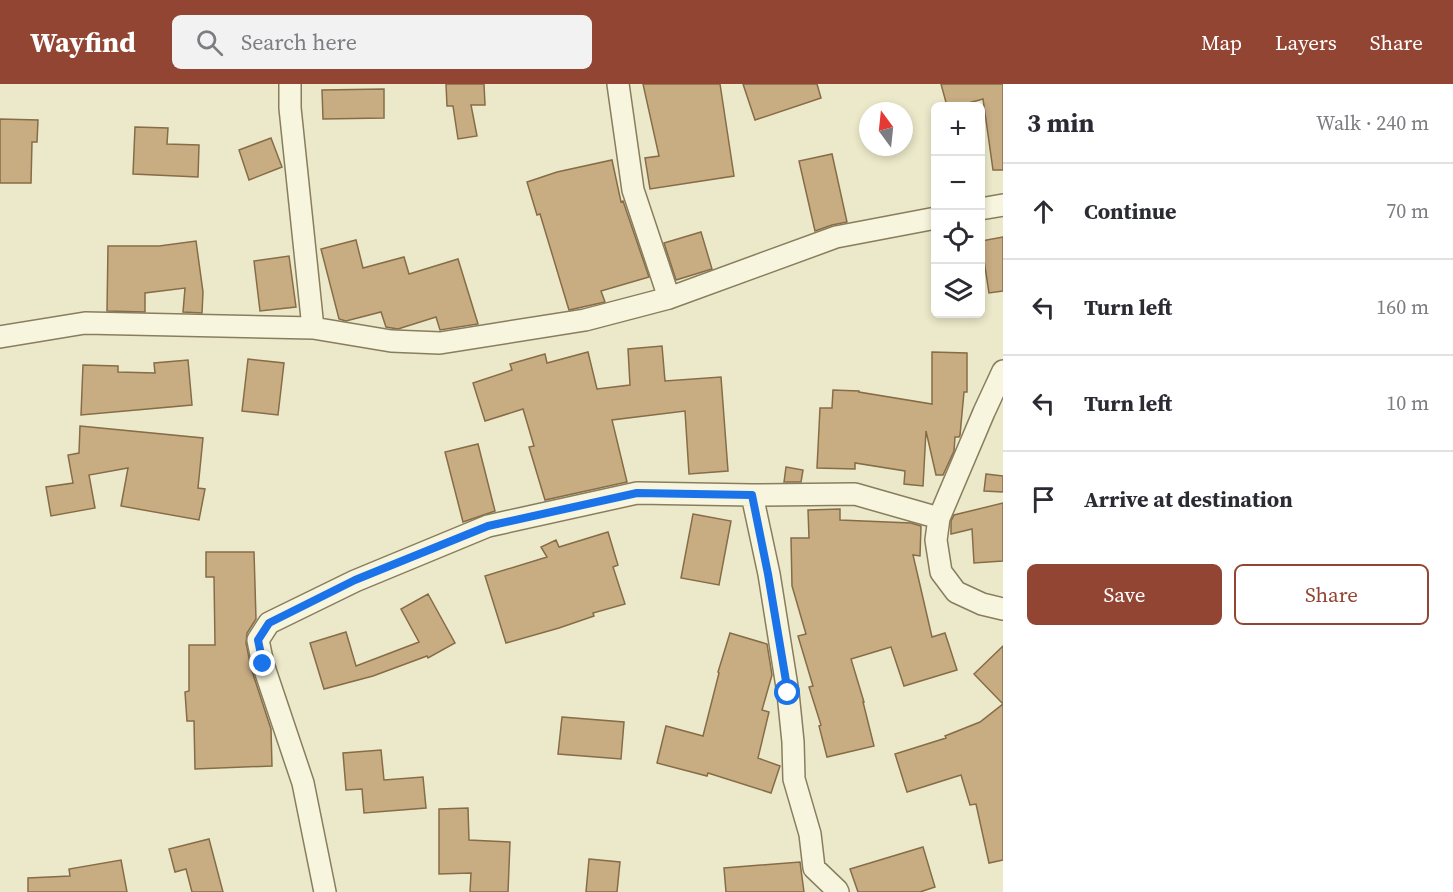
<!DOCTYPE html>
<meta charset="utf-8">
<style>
:root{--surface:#fff;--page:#f2f2f3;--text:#2b2b33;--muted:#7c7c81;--line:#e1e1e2;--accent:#934533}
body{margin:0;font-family:"Source Serif 4",serif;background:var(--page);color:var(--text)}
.controls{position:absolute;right:18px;top:18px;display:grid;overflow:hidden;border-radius:9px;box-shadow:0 3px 9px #0003}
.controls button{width:54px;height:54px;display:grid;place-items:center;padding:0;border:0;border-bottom:2px solid var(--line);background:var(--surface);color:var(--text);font:30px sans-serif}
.compass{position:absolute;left:859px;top:18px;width:54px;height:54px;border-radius:50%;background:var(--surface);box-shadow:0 3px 9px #0003;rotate:345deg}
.stop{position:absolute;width:18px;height:18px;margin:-14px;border:4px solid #1a73e8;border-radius:50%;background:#fff}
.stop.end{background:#1a73e8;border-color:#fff;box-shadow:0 2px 6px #0008}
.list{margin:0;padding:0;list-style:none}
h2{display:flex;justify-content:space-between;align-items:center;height:78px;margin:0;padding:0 24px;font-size:26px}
h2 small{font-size:20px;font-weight:400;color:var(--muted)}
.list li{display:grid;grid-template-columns:39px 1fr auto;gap:18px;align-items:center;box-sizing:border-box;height:96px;padding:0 24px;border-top:2px solid var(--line)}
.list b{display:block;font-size:22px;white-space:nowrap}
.list em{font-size:20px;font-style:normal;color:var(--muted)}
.actions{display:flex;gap:12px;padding:18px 24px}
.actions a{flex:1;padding:14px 0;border:2px solid var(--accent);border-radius:9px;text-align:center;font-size:21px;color:var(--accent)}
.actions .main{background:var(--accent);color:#fff}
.icon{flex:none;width:33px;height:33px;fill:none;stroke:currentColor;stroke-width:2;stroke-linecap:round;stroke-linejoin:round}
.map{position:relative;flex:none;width:1003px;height:808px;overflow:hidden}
header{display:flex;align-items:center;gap:36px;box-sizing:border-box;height:84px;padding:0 30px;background:var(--accent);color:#fff}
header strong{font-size:28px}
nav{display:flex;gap:33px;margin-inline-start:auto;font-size:21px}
.search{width:420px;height:54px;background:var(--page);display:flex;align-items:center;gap:15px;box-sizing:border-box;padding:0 21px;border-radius:9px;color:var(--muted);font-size:22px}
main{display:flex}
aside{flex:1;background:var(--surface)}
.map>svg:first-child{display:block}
.building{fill:#c8ad83;stroke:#866c47;stroke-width:1.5}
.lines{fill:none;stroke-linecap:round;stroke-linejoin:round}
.street-casing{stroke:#887d5f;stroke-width:24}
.street{stroke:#f7f5dd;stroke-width:21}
.route{stroke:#1a73e8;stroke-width:8}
</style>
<header>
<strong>Wayfind</strong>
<div class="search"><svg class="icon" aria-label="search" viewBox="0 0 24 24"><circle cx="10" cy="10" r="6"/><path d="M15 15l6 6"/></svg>Search here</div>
<nav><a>Map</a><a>Layers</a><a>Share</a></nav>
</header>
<main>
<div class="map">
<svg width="1003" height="808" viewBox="0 0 1003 808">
<rect width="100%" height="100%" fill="#ece9ca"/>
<path class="building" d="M 446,0 L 484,0 L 485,21 L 471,21 L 477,52 L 458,55 L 453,22 L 447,22 Z
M 643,0 L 720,0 L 734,92 L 650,105 L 645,74 L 659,72 Z
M 743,0 L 817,0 L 821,14 L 755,36 Z
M 941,0 L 1003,0 L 1003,86 L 993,86 L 983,15 L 958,22 L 947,22 Z
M 384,5 L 384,34 L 323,35 L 322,6 Z
M 0,35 L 38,36 L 37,58 L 32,58 L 31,99 L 0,99 Z
M 135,43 L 168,44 L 167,60 L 199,61 L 198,93 L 133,90 Z
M 271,54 L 282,83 L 249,96 L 239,66 Z
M 832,70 L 847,138 L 832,141 L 815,147 L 799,77 Z
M 612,76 L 621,118 L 623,117 L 649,193 L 601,207 L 605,218 L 569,226 L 540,130 L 537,131 L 527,98 L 557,88 Z
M 701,148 L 712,185 L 676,196 L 664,159 Z
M 1003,153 L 1003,207 L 989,209 L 981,157 Z
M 356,156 L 363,184 L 404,173 L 409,190 L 458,175 L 478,240 L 440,246 L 436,233 L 398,245 L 386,243 L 381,228 L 346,237 L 339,235 L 321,165 Z
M 196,157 L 203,208 L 202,229 L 183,228 L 185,204 L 145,209 L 145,228 L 107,227 L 108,162 L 159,162 Z
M 289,172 L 296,223 L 260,227 L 254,177 Z
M 662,262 L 665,297 L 721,293 L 728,387 L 689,390 L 685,327 L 612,336 L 627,398 L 545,416 L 529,363 L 534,362 L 523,325 L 485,337 L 473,299 L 512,286 L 510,280 L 545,270 L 547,279 L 588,268 L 597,305 L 630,301 L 628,265 Z
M 932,268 L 967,269 L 967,308 L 964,308 L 960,351 L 959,353 L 955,353 L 954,367 L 943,391 L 936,391 L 926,347 L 923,402 L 904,400 L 905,387 L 855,379 L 855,385 L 817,384 L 820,324 L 832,324 L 833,306 L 859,307 L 859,308 L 932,320 Z
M 248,275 L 284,279 L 278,331 L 242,327 Z
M 188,276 L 192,321 L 81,331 L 83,281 L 118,282 L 118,288 L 155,289 L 154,279 Z
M 80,342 L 203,354 L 198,404 L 205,405 L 199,436 L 121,422 L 128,384 L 89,391 L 95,424 L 51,432 L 46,403 L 73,399 L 68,371 L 79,369 Z
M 478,360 L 495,427 L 463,438 L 445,368 Z
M 786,383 L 803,386 L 801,398 L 784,398 Z
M 986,390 L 1003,392 L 1003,408 L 984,407 Z
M 1003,419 L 1003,477 L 974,479 L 972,445 L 951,450 L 951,437 L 954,431 Z
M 840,425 L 840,436 L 911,439 L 921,442 L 920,472 L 913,471 L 932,553 L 945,549 L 957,586 L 904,602 L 891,563 L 851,575 L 864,618 L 863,618 L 874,662 L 827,673 L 819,642 L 821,641 L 809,603 L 813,602 L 798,552 L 806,550 L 792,502 L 791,454 L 809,454 L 808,426 Z
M 693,430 L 731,437 L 719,501 L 681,494 Z
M 608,448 L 618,481 L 613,483 L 625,520 L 593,529 L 594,532 L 559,544 L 506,559 L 485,492 L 547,473 L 541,463 L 556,456 L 559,463 Z
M 206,468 L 254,468 L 256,535 L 247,549 L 246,559 L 251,584 L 271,645 L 272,682 L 195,685 L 194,637 L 187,637 L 185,608 L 189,607 L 189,561 L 215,561 L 214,493 L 206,493 Z
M 428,510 L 455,559 L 428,574 L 427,572 L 373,592 L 324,605 L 310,559 L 346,548 L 356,582 L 419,558 L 401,525 Z
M 730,549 L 767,560 L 772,591 L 762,626 L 769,628 L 758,674 L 780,682 L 771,709 L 708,689 L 707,692 L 657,679 L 666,642 L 703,652 L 719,589 L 718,588 Z
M 1003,562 L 1003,620 L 974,590 Z
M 1003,620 L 1003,776 L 989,779 L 976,720 L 970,721 L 961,691 L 907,708 L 895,670 L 946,654 L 945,652 L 980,638 Z
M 562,633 L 624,638 L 621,675 L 558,670 Z
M 381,666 L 384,696 L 423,693 L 426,724 L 364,729 L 362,705 L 346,706 L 343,669 Z
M 468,724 L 469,756 L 510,758 L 508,808 L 470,808 L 471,789 L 439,790 L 439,725 Z
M 209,755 L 223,808 L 192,808 L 186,785 L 175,788 L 169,765 Z
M 923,763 L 935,803 L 920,808 L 858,808 L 850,785 Z
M 589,775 L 620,778 L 617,808 L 586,808 Z
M 121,776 L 127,808 L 28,808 L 28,794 L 70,792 L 69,785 Z
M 800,778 L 804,808 L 726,808 L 724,784 Z"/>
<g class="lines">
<g class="street-casing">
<path id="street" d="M 290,0 L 290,24 L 313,244
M 618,0 L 633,106 L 669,214
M 980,125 L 1003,121
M 0,253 L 85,239 L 313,244 L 391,257 L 440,259 L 585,236 L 669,214 L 836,153 L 936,134
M 1003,287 L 984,328 L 939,434 L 936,456 L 941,488 L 956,508 L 982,520 L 1003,525
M 752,411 L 769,490 L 788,609 L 793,658 L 794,695 L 810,750 L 814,784 L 837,806 L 838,808
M 325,808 L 303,699 L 263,580 L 258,556 L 269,539 L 355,497 L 488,442 L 637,409 L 752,411 L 855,410 L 939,434"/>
</g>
<use href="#street" class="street"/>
</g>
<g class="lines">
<path class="route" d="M 263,580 L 258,556 L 269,539 L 355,496 L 488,442 L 637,409 L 752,411 L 768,490 L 788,609"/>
</g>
</svg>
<div class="controls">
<button>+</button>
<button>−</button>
<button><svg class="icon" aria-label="locate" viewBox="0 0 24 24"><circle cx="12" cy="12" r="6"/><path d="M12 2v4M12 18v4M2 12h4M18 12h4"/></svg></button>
<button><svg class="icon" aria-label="layers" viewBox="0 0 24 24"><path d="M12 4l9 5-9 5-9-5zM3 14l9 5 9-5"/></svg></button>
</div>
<svg class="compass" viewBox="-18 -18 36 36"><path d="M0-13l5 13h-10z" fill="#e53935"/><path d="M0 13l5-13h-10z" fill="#7c7c81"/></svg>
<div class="stop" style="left:788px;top:609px"></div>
<div class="stop end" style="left:263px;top:580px"></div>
</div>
<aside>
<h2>3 min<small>Walk · 240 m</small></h2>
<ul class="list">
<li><svg class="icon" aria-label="ahead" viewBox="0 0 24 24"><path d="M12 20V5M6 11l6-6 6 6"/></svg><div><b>Continue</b></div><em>70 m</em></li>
<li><svg class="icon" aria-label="left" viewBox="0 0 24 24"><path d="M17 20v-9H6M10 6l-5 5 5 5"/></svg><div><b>Turn left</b></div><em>160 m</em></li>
<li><svg class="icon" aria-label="left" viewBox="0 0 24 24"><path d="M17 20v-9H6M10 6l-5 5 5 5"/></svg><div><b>Turn left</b></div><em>10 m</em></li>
<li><svg class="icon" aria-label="arrive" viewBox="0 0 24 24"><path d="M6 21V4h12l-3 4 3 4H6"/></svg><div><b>Arrive at destination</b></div></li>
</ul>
<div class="actions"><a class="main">Save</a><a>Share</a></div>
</aside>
</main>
